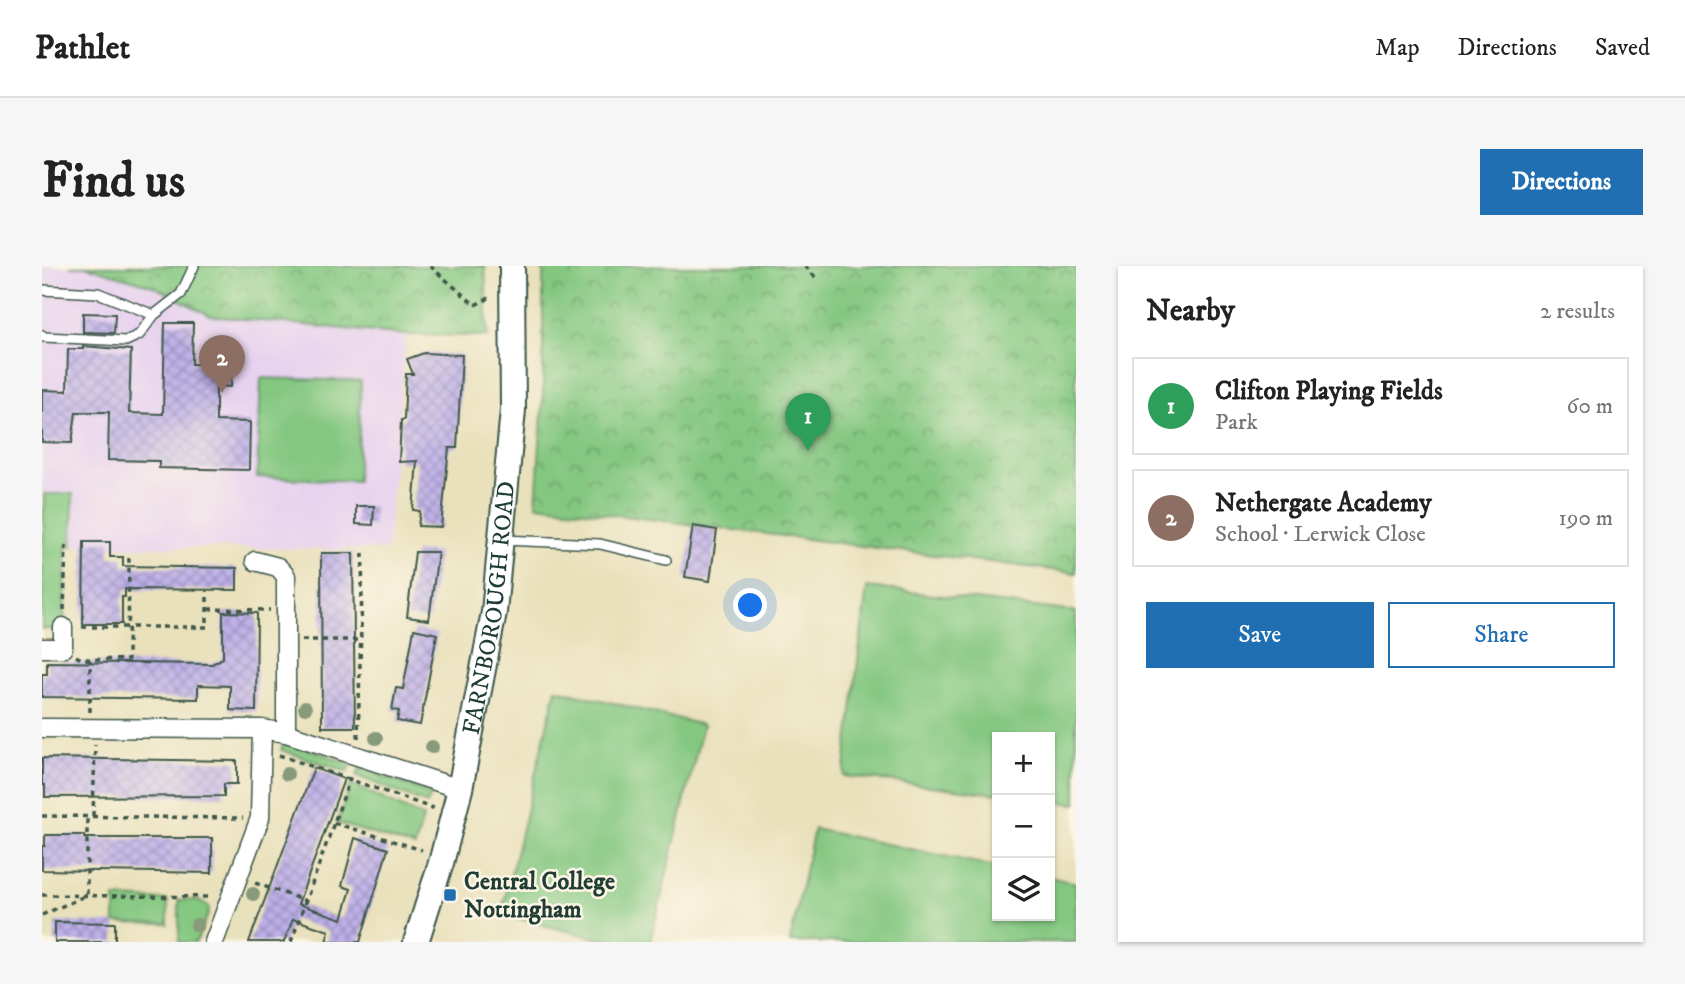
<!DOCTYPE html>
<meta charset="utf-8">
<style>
:root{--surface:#fff;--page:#f6f6f6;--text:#222;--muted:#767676;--line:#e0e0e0;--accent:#1f6fb2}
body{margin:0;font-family:"IM FELL DW Pica",serif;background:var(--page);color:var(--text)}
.controls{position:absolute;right:21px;bottom:21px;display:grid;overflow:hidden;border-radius:0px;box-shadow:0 2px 5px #0004}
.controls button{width:63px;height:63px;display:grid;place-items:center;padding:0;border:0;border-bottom:2px solid var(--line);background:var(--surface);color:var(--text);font:35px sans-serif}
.you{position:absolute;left:709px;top:340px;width:24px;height:24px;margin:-18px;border:5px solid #fff;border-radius:50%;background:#1a73e8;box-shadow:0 0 0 10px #1a73e833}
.badge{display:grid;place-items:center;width:46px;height:46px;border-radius:50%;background:var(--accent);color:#fff;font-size:23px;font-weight:700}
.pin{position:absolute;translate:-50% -58px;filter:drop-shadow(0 2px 4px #0008)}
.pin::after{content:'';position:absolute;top:37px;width:24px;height:21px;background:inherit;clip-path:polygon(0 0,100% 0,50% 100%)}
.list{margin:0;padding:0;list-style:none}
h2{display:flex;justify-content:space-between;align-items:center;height:91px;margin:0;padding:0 28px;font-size:30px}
h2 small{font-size:23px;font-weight:400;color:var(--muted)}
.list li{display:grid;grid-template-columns:46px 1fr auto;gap:21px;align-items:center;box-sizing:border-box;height:98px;margin:0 14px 14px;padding:0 14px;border:2px solid var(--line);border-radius:0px}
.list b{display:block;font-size:26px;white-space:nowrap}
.list p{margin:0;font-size:23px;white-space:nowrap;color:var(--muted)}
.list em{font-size:23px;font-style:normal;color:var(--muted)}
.actions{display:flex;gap:14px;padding:21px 28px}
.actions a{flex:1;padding:16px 0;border:2px solid var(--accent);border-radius:0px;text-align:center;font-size:24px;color:var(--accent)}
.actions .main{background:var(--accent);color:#fff}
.icon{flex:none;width:38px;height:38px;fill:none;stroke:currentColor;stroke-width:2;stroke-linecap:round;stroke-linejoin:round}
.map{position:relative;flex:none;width:1034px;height:676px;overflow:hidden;border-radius:0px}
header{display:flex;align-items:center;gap:42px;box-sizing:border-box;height:98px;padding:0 35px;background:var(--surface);border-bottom:2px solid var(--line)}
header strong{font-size:33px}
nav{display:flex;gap:38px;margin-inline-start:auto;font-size:24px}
.intro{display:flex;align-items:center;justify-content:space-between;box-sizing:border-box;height:168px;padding:0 42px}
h1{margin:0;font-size:49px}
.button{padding:18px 32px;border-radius:0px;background:var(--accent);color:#fff;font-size:24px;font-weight:700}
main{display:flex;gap:42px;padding:0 42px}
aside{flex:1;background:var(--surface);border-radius:0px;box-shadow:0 2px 5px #0004}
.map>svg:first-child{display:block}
.built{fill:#e7d2ef}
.grass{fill:#83c780;stroke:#51825a;stroke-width:2}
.park{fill:url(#park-crowns);stroke:#51825a;stroke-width:2}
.building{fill:url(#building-cross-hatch)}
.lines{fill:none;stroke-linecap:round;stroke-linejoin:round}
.lane-casing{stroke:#3d5648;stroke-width:12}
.street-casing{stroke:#3d5648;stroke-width:21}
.secondary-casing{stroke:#3d5648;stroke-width:28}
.path{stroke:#3d5648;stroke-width:3.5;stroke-dasharray:5 5;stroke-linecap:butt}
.lane{stroke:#fff;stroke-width:9}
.street{stroke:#fff;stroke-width:18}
.secondary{stroke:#fff;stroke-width:24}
.tree{fill:#889a7c}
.poi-dot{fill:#1f6fb2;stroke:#fcf5e5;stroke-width:2.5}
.labels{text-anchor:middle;stroke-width:5;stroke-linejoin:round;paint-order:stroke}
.street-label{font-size:24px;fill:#1f3d34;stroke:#fcf5e5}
.poi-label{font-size:24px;font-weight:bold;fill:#1f3d34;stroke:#fcf5e5;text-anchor:start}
</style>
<header>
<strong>Pathlet</strong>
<nav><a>Map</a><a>Directions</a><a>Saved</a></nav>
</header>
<div class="intro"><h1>Find us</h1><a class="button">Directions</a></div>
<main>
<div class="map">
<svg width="1034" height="676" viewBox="0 0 1034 676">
<defs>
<pattern id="park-crowns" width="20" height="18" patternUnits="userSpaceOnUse" patternTransform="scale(1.75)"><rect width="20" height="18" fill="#83c780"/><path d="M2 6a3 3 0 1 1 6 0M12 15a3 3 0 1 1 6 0" fill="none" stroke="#6ba36a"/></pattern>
<pattern id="building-cross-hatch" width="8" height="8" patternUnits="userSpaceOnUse" patternTransform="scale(1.75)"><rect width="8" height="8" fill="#bdafe8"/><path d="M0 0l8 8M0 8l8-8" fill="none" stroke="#9990bd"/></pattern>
</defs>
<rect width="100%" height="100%" fill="#fcf5e5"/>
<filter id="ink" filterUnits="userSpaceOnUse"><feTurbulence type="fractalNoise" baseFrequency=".0143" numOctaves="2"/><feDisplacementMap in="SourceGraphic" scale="14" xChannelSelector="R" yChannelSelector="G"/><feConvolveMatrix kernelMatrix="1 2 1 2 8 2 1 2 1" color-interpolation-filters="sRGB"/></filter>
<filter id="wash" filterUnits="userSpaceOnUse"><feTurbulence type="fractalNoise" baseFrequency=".00686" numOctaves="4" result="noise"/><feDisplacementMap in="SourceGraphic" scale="28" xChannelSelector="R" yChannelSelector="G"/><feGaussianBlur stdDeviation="1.57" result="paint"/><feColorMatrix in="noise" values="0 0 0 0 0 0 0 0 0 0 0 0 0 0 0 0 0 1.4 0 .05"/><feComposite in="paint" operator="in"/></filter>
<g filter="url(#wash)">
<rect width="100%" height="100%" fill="#e9e1bc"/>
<path class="built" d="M 0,0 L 42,0 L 111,20 L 169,50 L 364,69 L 345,284 L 30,280 L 31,228 L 0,227 Z"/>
<path class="grass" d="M 219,112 L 319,115 L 315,215 L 215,211 Z
M 2,228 L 31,228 L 30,280 L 24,280 L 22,363 L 0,363 Z
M 825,321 L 1034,346 L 1034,538 L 1008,535 L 1008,471 L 955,471 L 955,528 L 802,510 Z
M 514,423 L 661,459 L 608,676 L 571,676 L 459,649 Z
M 250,477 L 309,498 L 306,506 L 239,484 L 240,481 Z
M 318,502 L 382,525 L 389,529 L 385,538 L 315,510 Z
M 309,518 L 381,551 L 373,581 L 295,557 Z
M 772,563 L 955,601 L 955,650 L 1008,650 L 1008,611 L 1034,617 L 1034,676 L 748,676 Z
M 73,632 L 126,634 L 126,658 L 73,657 Z
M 137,634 L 156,634 L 166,640 L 167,646 L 154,676 L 137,676 Z"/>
<path class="park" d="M 28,0 L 443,0 L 446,70 L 364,69 L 169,50 L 111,20 L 43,0 Z
M 501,0 L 1034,0 L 1034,307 L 494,239 L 501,132 Z"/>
<g id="blocks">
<path class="building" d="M 41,47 L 73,48 L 72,67 L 41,66 Z
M 123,57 L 151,57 L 150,98 L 190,99 L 189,121 L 174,120 L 174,155 L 208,156 L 207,204 L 117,202 L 117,195 L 66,194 L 67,146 L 34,146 L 30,177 L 0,176 L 0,124 L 25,125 L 26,83 L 41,83 L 41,80 L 89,84 L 87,147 L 121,148 Z
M 382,87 L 420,89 L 415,182 L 407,182 L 399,261 L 376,260 L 378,245 L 371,244 L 375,195 L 357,196 L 359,154 L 362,154 L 364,108 L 371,108 L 365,93 Z
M 314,240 L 332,240 L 331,259 L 314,258 Z
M 651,260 L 675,264 L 668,315 L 643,311 Z
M 42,276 L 68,276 L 68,291 L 81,291 L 81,300 L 195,302 L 195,324 L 83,323 L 83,331 L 80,331 L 80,358 L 41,358 Z
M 373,286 L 396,286 L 387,354 L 365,351 Z
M 279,287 L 311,287 L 313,461 L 280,461 Z
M 181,346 L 215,347 L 214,445 L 188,444 L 188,420 L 156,419 L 156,433 L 0,431 L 0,408 L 5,408 L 5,396 L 170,398 L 181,392 Z
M 372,363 L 395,368 L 378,459 L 355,455 L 357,445 L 350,444 L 354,422 L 361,423 Z
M 0,492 L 195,495 L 195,518 L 182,518 L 182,530 L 3,531 L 3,519 L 0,519 Z
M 272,502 L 302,513 L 256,638 L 300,653 L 309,623 L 300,620 L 313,572 L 346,583 L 318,676 L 284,676 L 287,665 L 251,653 L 242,676 L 207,676 Z
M 3,569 L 42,569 L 42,572 L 170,572 L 170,607 L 0,604 L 0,580 L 3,580 Z
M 13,656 L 73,657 L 73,676 L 13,676 Z"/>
</g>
</g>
<g filter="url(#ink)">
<use href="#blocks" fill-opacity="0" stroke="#3d5648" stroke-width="2"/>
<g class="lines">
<g class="lane-casing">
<path id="lane" d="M 0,24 L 56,27 L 112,49
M 0,69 L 2,71 L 84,75 L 97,69 L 112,49 L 139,28 L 152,0
M 460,274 L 558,278 L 624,294"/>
</g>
<g class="street-casing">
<path id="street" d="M 213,295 L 236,301 L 244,310 L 244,467
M 0,382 L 21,382 L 21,361
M 0,462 L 220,463 L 244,467 L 418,523
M 172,676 L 218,552 L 220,463"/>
</g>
<g class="secondary-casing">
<g id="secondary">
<path id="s1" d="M 374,676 L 399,597 L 418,523 L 452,346 L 471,144 L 470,0"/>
</g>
</g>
<path class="path" d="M 388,0 L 433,39 L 449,31
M 763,0 L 774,12
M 166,343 L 228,344
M 22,344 L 24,276
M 40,361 L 165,361 L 165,325
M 260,374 L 319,374
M 34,390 L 39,393 L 86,394 L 87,292
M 48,446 L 48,394
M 316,472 L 321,286
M 237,489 L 390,542 L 391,540
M 0,550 L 201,552
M 51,550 L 53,479
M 292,557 L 380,584
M 213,617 L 264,635
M 0,629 L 169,631
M 0,649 L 45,629 L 45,550
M 249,676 L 310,507"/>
<use href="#lane" class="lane"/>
<use href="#street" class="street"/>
<use href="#secondary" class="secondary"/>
</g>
<g class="tree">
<circle cx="263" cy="442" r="7"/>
<circle cx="334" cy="472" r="7"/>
<circle cx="390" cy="481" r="7"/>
<circle cx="245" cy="508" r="7"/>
<circle cx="211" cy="628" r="7"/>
<circle cx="155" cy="659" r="7"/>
</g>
</g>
<rect class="poi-dot" x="401" y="622" width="14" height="14" rx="3.5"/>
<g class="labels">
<g class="street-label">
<text dy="8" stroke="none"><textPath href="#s1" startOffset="343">FARNBOROUGH ROAD</textPath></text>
</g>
<g class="poi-label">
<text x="422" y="623">Central College<tspan x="422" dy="28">Nottingham</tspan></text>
</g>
</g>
</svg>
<div class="controls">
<button>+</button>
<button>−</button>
<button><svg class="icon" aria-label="layers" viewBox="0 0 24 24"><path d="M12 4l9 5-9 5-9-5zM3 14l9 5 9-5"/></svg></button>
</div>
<div class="you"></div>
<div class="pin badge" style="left:766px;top:185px;background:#2e9e5b">1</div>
<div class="pin badge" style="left:180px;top:127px;background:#8d6e63">2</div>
</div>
<aside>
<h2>Nearby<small>2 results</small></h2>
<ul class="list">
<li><span class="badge" style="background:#2e9e5b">1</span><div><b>Clifton Playing Fields</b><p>Park</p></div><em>60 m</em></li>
<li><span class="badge" style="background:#8d6e63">2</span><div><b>Nethergate Academy</b><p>School · Lerwick Close</p></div><em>190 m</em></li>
</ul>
<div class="actions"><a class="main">Save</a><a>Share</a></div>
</aside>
</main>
